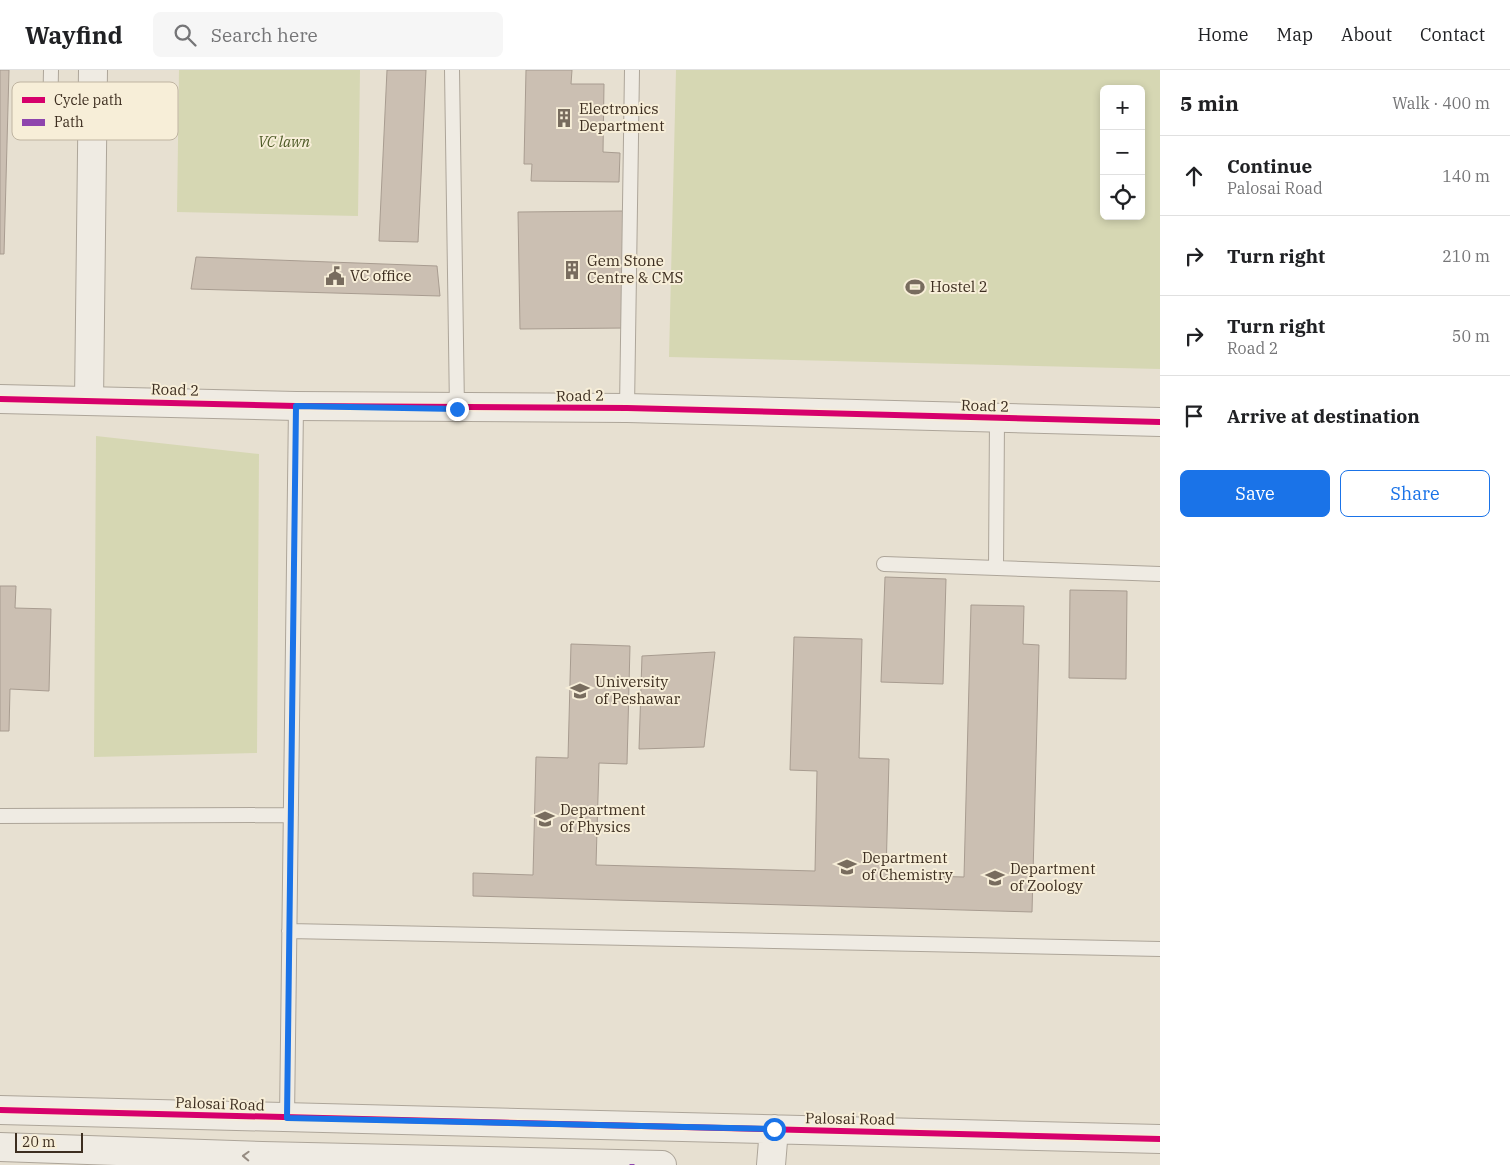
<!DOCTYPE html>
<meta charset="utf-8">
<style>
:root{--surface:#fff;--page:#f6f6f6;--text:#202124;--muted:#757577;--line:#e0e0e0;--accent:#1a73e8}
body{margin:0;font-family:"IBM Plex Serif",serif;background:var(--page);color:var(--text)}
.controls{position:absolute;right:15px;top:15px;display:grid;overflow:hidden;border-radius:8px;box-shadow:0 2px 8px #0003}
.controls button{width:45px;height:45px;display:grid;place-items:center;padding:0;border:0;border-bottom:1px solid var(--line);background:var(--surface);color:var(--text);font:25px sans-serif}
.scale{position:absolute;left:15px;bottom:12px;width:68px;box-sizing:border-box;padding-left:5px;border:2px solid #3d2e20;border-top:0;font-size:14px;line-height:18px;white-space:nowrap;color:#3d2e20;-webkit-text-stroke:4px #f7eed8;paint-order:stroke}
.stop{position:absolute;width:15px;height:15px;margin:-11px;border:4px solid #1a73e8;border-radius:50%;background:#fff}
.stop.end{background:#1a73e8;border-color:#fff;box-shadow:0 1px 5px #0008}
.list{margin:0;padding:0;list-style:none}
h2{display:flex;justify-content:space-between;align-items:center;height:65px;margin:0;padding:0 20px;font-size:21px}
h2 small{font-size:16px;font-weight:400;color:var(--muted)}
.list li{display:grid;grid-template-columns:32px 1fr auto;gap:15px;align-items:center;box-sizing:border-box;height:80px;padding:0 20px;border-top:1px solid var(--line)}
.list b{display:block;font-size:19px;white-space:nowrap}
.list p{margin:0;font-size:16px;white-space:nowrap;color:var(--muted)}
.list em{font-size:16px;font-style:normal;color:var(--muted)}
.actions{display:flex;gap:10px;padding:15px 20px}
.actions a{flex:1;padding:11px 0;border:1px solid var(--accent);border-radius:8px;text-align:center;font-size:18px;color:var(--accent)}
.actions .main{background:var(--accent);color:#fff}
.icon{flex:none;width:28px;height:28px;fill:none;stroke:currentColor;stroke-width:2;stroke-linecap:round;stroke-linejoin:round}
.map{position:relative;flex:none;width:1160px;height:1095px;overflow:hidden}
header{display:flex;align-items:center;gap:30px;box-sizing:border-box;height:70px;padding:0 25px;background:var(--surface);border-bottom:1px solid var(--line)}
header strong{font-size:24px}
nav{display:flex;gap:28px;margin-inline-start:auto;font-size:18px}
.search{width:350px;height:45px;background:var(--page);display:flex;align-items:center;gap:12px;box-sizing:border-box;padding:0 18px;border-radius:8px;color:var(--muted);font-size:19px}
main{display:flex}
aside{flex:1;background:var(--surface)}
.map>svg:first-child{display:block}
.green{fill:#d6d7b3;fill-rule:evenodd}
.building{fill:#cbbfb2;stroke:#a89c90}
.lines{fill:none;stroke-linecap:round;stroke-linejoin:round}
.service-casing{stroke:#ada599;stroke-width:16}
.minor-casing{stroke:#ada599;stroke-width:30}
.tertiary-casing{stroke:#ada599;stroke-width:30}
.service{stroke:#efebe3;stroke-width:14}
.minor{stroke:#efebe3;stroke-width:28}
.tertiary{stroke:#efebe3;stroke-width:28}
.quiet{stroke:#8e44ad;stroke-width:5;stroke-dasharray:10 5;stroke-linecap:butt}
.cycleway-casing{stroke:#f7eed8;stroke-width:9}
.cycleway{stroke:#d6006c;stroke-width:6}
.oneway{stroke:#968c82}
.route{stroke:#1a73e8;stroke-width:6}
.labels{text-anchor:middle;stroke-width:4;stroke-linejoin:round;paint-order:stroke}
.poi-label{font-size:15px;fill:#3d2e20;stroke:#f7eed8;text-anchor:start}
.park-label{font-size:15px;font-style:italic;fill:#4d5a26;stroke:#f7eed8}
.street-label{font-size:15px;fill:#3d2e20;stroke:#f7eed8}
.key{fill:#f7eed8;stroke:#bfb4a1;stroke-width:1}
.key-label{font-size:14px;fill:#3d2e20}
</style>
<header>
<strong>Wayfind</strong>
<div class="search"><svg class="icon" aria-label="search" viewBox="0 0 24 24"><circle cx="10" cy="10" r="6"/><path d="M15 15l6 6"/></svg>Search here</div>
<nav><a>Home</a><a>Map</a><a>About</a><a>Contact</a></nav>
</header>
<main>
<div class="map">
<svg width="1160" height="1095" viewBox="0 0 1160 1095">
<rect width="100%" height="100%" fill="#e7e0d1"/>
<path class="green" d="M 179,0 L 360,0 L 358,146 L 177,142 Z
M 676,0 L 1160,0 L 1160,299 L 669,287 ZM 1104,19 L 1141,19 L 1141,146 L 1104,146 Z
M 96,366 L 259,384 L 257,683 L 94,687 Z"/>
<path class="building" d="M 0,0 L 9,0 L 4,184 L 0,184 Z
M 387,0 L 426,0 L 418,172 L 379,171 Z
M 526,0 L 572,0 L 571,14 L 604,14 L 603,82 L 620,83 L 619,112 L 531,111 L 532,94 L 524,94 Z
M 623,141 L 625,258 L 520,259 L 518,142 Z
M 196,187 L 437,196 L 440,226 L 191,219 Z
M 885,507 L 946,509 L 943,614 L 881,612 Z
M 0,516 L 16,516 L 15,538 L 51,539 L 49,621 L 10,619 L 9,661 L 0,661 Z
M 1070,520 L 1127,521 L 1126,609 L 1069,608 Z
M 971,535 L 1024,536 L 1023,574 L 1039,575 L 1032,842 L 473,826 L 473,803 L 533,805 L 536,687 L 568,688 L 571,574 L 630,576 L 627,694 L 599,693 L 596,795 L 815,801 L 817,701 L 790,700 L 794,567 L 862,569 L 859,688 L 889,689 L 886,805 L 964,807 Z
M 715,582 L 704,677 L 639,679 L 642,586 Z"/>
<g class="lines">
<g class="service-casing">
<path id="service" d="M 452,0 L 457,339
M 50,52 L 51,0
M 627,338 L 632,0
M 884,494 L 1160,504
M 996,498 L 997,349
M 0,746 L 291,745
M 289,861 L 1160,879
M 287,1049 L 296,336"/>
</g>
<g class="minor-casing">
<path id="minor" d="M 89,331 L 93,0"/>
</g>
<g class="tertiary-casing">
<path id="tertiary" d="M 0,329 L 296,336 L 627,338 L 1160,352
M 0,1040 L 1160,1069
M 0,1077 L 262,1086 L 662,1095
M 771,1095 L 774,1059"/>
</g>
<use href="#service" class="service"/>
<use href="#minor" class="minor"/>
<use href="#tertiary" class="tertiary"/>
<path class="quiet" d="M 632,1094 L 632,1095"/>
<g class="cycleway-casing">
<path id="cycleway" d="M 0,329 L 296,336 L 627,338 L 1160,352
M 0,1040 L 1160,1069"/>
</g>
<use href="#cycleway" class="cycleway"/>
</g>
<defs><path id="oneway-chevron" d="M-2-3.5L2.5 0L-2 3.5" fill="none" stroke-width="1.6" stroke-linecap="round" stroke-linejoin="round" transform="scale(1.25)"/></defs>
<use class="oneway" href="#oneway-chevron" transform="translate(246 1086) rotate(-178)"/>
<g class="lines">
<path class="route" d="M 457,339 L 296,336 L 287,1048 L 774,1059"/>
</g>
<defs>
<g id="building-bare" transform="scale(1.5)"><path d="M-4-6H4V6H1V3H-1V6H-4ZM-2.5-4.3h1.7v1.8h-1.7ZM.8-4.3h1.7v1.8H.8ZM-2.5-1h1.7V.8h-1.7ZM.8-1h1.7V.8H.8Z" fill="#786c5e" stroke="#f7eed8" stroke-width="2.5" paint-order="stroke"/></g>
<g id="civic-bare" transform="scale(1.5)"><path d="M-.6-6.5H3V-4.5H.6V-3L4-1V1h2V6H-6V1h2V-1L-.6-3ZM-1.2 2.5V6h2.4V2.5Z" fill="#786c5e" stroke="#f7eed8" stroke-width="2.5" paint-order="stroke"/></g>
<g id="stadium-bare" transform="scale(1.5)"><path d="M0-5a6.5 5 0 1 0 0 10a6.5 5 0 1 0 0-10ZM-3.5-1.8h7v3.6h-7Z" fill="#786c5e" stroke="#f7eed8" stroke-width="2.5" paint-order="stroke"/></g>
<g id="university-bare" transform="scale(1.5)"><path d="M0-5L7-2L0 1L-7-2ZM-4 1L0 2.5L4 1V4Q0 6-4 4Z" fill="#786c5e" stroke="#f7eed8" stroke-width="2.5" paint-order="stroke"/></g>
</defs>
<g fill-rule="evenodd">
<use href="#building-bare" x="564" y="48"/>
<use href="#building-bare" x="572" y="200"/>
<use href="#civic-bare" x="335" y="206"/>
<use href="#stadium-bare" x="915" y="217"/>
<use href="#university-bare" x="580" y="621"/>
<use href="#university-bare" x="545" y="749"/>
<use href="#university-bare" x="847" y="797"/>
<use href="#university-bare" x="995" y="808"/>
</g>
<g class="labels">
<g class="poi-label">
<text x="579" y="44">Electronics<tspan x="579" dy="17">Department</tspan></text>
<text x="587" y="196">Gem Stone<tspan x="587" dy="17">Centre &amp; CMS</tspan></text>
<text x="350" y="211">VC office</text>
<text x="930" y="222">Hostel 2</text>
<text x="595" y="617">University<tspan x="595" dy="17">of Peshawar</tspan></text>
<text x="560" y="745">Department<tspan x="560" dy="17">of Physics</tspan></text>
<text x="862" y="793">Department<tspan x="862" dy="17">of Chemistry</tspan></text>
<text x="1010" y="804">Department<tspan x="1010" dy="17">of Zoology</tspan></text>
</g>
<g class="park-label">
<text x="284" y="77">VC lawn</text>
</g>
<g class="street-label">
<text transform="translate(175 320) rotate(2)" y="5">Road 2</text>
<text transform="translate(580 326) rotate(-1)" y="5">Road 2</text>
<text transform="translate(985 336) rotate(2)" y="5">Road 2</text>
<text transform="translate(220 1034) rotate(2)" y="5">Palosai Road</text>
<text transform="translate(850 1049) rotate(1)" y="5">Palosai Road</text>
</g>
</g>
<rect x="12" y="12" width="166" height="58" rx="8" class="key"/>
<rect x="22" y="27" width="23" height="6" fill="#d6006c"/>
<rect x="22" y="49" width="23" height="7" fill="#8e44ad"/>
<g class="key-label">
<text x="54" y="35">Cycle path</text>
<text x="54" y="57">Path</text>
</g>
</svg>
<div class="controls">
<button>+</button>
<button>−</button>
<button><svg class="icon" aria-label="locate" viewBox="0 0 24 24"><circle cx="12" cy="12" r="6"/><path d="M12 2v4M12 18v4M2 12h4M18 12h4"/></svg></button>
</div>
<div class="scale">20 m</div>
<div class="stop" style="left:774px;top:1059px"></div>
<div class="stop end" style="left:457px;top:339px"></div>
</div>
<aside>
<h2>5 min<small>Walk · 400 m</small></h2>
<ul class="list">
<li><svg class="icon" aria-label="ahead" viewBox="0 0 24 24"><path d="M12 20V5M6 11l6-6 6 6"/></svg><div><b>Continue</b><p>Palosai Road</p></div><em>140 m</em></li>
<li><svg class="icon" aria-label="right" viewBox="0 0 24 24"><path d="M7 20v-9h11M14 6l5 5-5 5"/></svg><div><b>Turn right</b></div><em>210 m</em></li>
<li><svg class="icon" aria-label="right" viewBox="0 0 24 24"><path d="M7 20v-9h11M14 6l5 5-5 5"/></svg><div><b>Turn right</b><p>Road 2</p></div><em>50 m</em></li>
<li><svg class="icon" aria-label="arrive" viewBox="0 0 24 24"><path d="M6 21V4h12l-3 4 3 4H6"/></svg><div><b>Arrive at destination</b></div></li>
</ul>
<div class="actions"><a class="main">Save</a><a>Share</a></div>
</aside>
</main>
